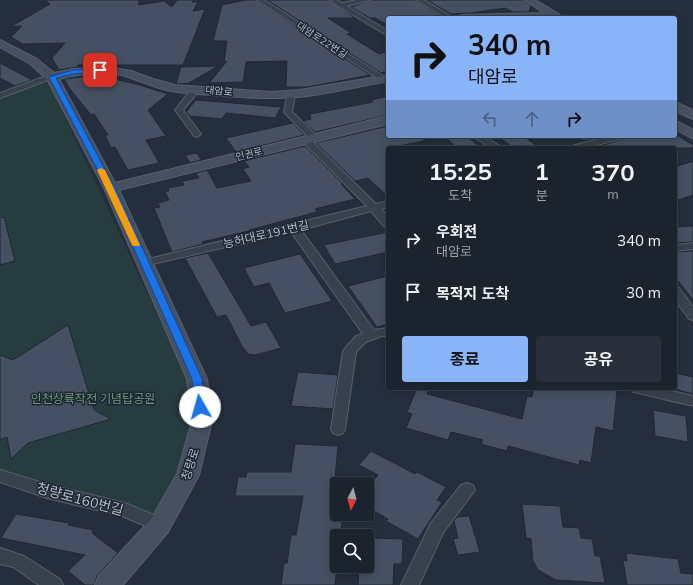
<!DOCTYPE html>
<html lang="ko">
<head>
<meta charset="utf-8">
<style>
	:root { --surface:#1b232e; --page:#282f3a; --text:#f1f3f6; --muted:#a0a4aa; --line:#39404a; --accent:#8ab4f8 }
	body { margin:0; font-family:Mulish,"Noto Sans KR",sans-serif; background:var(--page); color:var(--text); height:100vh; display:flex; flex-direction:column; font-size:15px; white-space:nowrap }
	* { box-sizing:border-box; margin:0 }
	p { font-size:13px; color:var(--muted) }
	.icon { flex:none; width:22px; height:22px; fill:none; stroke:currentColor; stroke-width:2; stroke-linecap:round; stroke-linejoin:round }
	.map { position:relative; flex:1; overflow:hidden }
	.side { position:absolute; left:386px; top:146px; width:291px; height:244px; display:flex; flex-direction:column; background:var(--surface); border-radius:4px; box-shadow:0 2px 10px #0003,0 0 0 1px var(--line) }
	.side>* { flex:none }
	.top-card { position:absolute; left:386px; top:16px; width:291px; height:122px; border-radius:4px; box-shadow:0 2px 10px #0003,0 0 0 1px var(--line); background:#8ab4f8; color:#111; overflow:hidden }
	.needle { width:26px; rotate:186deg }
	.fabs { position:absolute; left:330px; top:477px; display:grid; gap:8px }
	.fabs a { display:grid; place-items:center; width:44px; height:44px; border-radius:4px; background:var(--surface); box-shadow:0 2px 10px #0003,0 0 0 1px var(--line); font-size:20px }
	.pin { position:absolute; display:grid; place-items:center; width:34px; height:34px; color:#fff; margin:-17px; border-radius:8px; box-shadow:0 2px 6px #0006 }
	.me { position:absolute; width:44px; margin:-22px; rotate:353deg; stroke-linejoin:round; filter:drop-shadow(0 0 3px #0008) }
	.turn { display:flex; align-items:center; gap:14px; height:84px; padding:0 16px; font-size:18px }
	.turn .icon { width:52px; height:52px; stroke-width:2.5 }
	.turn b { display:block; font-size:28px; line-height:34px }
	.lanes { display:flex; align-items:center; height:38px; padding:0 16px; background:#0003; justify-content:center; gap:20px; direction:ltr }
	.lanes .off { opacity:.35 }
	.eta { display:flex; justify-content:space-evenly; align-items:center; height:68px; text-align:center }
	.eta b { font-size:24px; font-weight:700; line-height:28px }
	.action { display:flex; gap:8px; margin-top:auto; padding:8px 16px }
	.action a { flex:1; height:46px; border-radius:4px; background:var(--accent); color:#111; font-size:16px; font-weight:700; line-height:46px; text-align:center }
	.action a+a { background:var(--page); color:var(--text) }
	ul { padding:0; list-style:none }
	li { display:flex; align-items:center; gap:12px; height:52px; padding:0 16px }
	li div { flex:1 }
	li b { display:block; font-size:15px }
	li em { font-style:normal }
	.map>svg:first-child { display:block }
	.green { fill:#263c3f }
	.building { fill:#455162; stroke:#1f2835 }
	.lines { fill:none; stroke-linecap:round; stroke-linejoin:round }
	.street-casing { stroke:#565f6c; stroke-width:2 }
	.secondary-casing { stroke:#565f6c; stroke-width:2 }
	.street { fill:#38414e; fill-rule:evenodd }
	.secondary { fill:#465061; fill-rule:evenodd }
	.route { fill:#1a73e8; stroke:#114b97 }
	.slow { fill:#f59e0b }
	.labels { text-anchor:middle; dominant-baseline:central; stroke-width:3; stroke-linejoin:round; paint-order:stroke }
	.far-street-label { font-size:10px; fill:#b4bcc9; stroke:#1d2633 }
	.street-label { font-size:12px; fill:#b4bcc9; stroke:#1d2633 }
	.park-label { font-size:12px; fill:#6b9a76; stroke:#1d2633 }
	.near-street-label { font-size:14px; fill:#b4bcc9; stroke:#1d2633 }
</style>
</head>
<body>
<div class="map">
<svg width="693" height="585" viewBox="0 0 693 585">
	<rect width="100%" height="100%" fill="#242f3e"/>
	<polygon class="green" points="40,83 49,83 189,382 193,422 181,470 155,517 127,503 0,470 0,98"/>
	<g class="building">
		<polygon points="45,0 139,0 139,5 164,1 172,7 177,0 194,0 192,2 198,2 193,11 205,9 183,65 78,65 77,67 59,70 52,58 65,43 23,44 11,37 22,26 10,27 50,4"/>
		<polygon points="246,0 256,0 370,75 308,87 286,87 287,61 246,62 243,82 209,83 227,61 224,63 227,41 213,41 222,5"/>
		<polygon points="267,0 329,0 355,18 328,18 351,33 347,34 379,54 388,51 388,71 381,73"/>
		<polygon points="371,0 415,0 441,16 433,18 388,18 388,25 375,18 370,18 351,7"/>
		<polygon points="427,0 523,0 531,6 529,12 513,12 505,8 471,13 451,14"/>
		<polygon points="0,63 32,80 15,86 0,78"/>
		<polygon points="218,66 189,83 176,84 181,67"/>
		<polygon points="97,75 136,84 168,94 148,110 166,136 146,140 159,163 128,170 115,147 111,148 105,135 108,135 94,114 91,115 87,110 70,89 64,79"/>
		<polygon points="388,96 388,115 315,132 303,121 311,119 310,114 373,102 371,100"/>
		<polygon points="196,100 221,102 281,107 275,118 226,113 222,119 190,116 186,112"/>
		<polygon points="293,123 304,135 236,152 226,138"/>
		<polygon points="388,126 388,136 424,136 424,141 388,148 388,197 368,178 355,181 316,143"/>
		<polygon points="444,136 467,136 481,148 457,148"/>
		<polygon points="497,136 523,136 540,148 514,148"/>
		<polygon points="577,136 604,136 584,141"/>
		<polygon points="626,136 678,136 693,145 693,148 594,148 623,139"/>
		<polygon points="305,146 343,184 341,184 355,199 315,209 317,212 249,230 249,231 202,242 203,244 172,252 154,208 160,207 158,203 169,200 165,192 169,191 168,188 184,185 182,181 199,178 196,173 207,170 217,188 251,181 243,169 249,167 244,161"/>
		<polygon points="197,153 201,160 190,163 185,155"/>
		<polygon points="693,161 693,195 675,201 675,167"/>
		<polygon points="4,217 15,261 0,265 0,218"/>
		<polygon points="693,226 693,242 675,243 675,227"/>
		<polygon points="388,232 388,252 335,264 324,245"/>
		<polygon points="693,251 693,300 675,277 675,252"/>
		<polygon points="208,253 251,326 266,322 281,348 255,355 248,354 242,346 226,315 217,317 185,258"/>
		<polygon points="300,254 332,301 285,313 269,283 254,287 244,268"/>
		<polygon points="388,276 388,324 377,327 348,286"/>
		<polygon points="68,325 94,410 111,419 28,443 11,459 7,437 0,440 0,355 13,360"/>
		<polygon points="298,372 338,375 333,409 291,406"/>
		<polygon points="675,373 693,377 693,394 675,389"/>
		<polygon points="417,388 429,388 427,394 522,419 527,396 532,397 534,388 606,388 617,391 613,431 596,427 591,463 580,460 579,465 508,446 507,451 481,444 483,440 451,432 448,440 406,428 412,414 407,412"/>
		<polygon points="653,410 686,416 688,442 655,436"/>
		<polygon points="295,444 338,446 332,511 337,511 337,514 343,514 341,532 337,532 337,567 335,585 281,585 284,563 287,563 291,535 296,535 303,496 235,496 238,477 246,477 247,472 291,472"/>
		<polygon points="371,451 415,474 417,472 446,487 437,500 442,502 418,539 386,521 388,519 367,507 367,489 378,475 359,465"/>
		<polygon points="522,504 560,506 563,527 579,528 581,538 592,539 595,556 600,556 605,583 556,580 538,570 533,561 531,539 526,538"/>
		<polygon points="16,514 69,523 68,525 93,530 92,533 118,553 97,576 94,585 85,585 68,571 85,555 1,538"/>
		<polygon points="469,516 480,552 458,555 453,539 458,538 454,521 457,517"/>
		<polygon points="371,538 403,539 402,564 394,564 393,585 358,585 359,568 367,569 367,542 371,542"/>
		<polygon points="626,553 678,559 681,573 693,574 693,585 627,585 623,560 627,561"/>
	</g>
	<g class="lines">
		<g class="street-casing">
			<g id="street">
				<polygon points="257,0 264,0 388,79 388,85"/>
				<polygon points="330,0 337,0 342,3 357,0 370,0 347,6 388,31 388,36 338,6"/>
				<polygon points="416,0 424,0 454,18 446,18"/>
				<polygon points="49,75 55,75 56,77 0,98 0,93"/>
				<polygon points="193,87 199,87 200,89 183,110 201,134 197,137 194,136 175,110"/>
				<polygon points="288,92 294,92 295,94 292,112 320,139 318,141 312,141 376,204 388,201 388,207 381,209 388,217 388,227 384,226 371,211 301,230 374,330 388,328 388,336 382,336 366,342 356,352 345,429 343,433 338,435 333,433 331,429 343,351 356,336 363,334 291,232 144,266 140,265 138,263 140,261 144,260 367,206 302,141 304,139 310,139 284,112"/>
				<polygon points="472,136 484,136 503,148 491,148"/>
				<polygon points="610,136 625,136 623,138 586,148 570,148 572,146"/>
				<polygon points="693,243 693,249 675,251 675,245"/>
				<polygon points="675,287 679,288 693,307 693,320 689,319 675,300"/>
				<polygon points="631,388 659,388 693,396 693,406 638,393 633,392"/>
				<polygon points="0,470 47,484 125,503 166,520 168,525 166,530 160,532 122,516 47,498 0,482"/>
				<polygon points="467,483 473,485 475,490 443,533 419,585 401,585 431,523 461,485"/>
				<polygon points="0,548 24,556 60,579 63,585 39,585 13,567 0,564"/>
			</g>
		</g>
		<g class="secondary-casing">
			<g id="secondary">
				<polygon points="524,0 535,0 559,14 561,17 456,18 461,15 544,13"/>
				<path d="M 0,40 L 37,59 L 54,73 L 73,69 L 108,67 L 131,71 L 153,79 L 175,85 L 271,92 L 300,90 L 388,75 L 388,81 C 350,88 310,99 271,98 C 240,98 208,95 177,92 C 158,90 142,81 125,76 C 104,70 79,74 59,79 L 115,183 L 388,116 L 388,124 L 119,190 L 207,379 L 212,421 L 199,475 L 168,532 L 123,585 L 95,585 L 98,577 L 152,518 L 177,474 L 192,421 L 187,379 L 104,188 L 47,79 L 29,63 L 0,47 Z"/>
				<polygon points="675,102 693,110 693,119 675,111"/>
				<polygon points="675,120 693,130 693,139 675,129"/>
			</g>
		</g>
		<use href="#street" class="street"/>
		<use href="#secondary" class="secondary"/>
	</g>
	<polygon class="route" points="100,68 102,69 102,71 73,74 56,78 115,188 202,379 206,407 204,410 197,410 195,407 192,379 107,188 49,77 73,70"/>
	<polygon class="slow" points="101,168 105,170 140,245 139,246 133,246 132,245 97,170"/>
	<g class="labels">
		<g class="far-street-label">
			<text transform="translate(322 40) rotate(33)">대암로22번길</text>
			<text transform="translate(219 91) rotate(5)">대암로</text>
			<text transform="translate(249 154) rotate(-14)">인권로</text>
		</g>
		<g class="street-label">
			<text transform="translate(266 234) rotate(-13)">능허대로191번길</text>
			<text transform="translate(190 464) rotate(-72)">청량로</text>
		</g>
		<g class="park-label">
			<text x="93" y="398">인천상륙작전 기념탑공원</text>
		</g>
		<g class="near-street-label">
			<text transform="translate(80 499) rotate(15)">청량로160번길</text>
		</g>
	</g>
</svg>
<div class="fabs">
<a><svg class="needle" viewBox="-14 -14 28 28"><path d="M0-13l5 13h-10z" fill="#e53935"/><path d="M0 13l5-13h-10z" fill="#a0a4aa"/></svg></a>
<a><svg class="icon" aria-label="search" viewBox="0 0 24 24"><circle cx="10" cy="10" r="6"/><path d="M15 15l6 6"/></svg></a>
</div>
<div class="pin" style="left:100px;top:70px;background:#d93025"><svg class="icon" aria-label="arrive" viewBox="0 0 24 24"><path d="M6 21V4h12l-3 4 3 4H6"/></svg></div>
<svg class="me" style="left:200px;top:407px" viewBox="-20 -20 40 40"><circle r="19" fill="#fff"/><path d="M0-13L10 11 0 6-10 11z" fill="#1a73e8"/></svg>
<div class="top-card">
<div class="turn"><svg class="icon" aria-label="right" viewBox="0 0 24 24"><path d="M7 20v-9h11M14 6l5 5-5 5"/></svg><div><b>340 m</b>대암로</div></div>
<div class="lanes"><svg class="icon off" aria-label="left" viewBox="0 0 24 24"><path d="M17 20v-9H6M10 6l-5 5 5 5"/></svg><svg class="icon off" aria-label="ahead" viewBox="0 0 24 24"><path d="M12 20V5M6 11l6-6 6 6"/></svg><svg class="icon" aria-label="right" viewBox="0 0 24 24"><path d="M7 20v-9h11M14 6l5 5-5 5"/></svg></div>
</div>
<section class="side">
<div class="eta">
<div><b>15:25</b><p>도착</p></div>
<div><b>1</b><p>분</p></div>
<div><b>370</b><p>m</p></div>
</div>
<ul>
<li><svg class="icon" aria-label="right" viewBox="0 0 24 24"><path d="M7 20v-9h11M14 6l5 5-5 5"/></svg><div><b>우회전</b><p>대암로</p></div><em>340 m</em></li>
<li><svg class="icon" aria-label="arrive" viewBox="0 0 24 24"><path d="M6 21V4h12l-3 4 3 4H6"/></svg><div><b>목적지 도착</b></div><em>30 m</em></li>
</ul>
<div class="action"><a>종료</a><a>공유</a></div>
</section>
</div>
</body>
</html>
